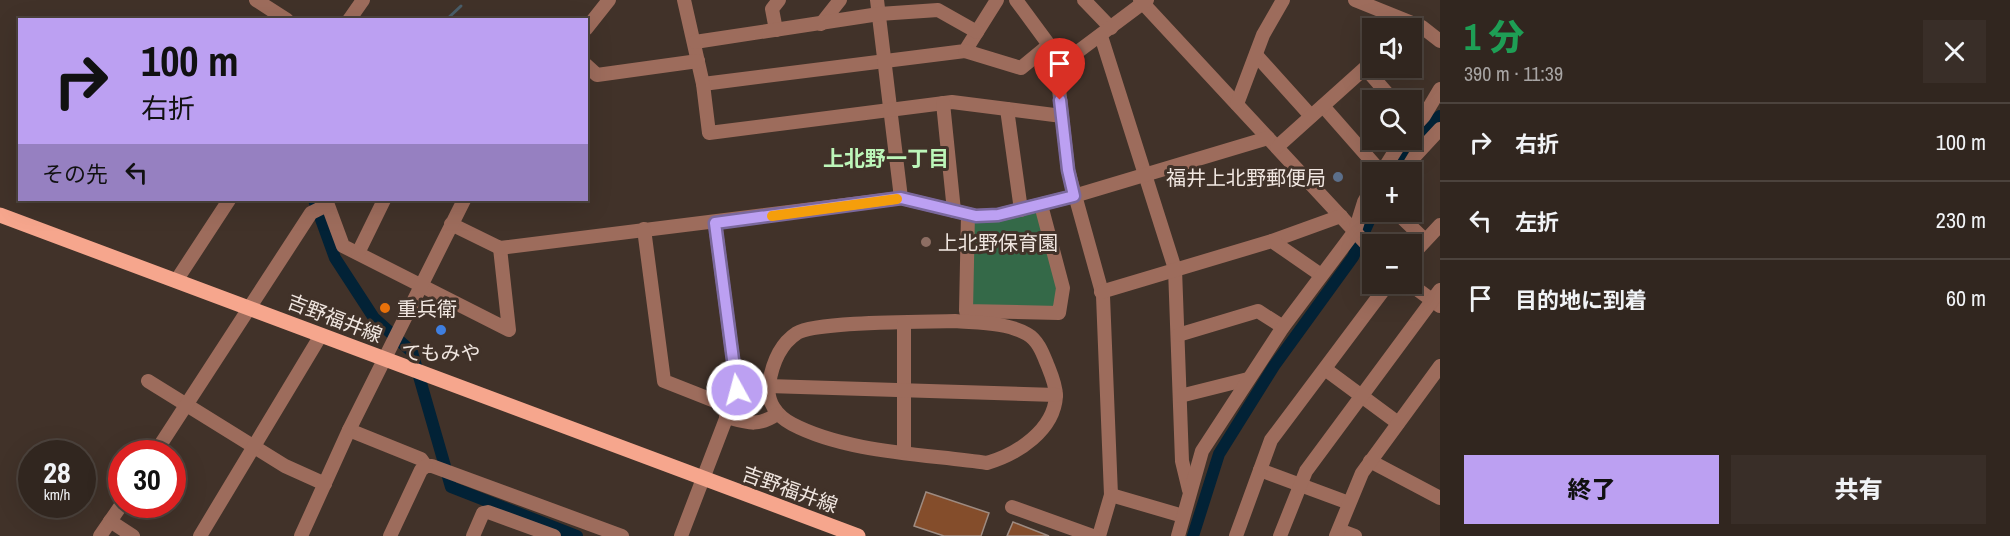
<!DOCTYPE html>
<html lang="ja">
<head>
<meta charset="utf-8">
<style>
	:root { --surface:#31261f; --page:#392e28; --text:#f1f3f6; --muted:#a8a5a4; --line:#4c433d; --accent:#bca0f2 }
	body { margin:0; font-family:"Archivo Narrow","Noto Sans JP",sans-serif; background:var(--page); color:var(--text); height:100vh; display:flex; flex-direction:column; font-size:22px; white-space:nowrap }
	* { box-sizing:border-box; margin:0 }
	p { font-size:20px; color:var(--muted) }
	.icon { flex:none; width:33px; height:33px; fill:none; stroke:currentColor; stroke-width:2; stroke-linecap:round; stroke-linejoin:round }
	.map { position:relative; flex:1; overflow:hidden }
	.drawer { display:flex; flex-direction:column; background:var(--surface); width:570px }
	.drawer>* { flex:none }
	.hud { position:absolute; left:18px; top:18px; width:570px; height:183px; border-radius:0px; box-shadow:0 6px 24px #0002,0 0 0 2px var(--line); background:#bca0f2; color:#111; overflow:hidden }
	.fabs { position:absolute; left:1362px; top:18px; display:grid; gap:12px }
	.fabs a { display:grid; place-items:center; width:60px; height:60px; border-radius:0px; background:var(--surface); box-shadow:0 6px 24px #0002,0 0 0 2px var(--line); font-size:30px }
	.speed { position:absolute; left:18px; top:440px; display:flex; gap:12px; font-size:30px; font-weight:700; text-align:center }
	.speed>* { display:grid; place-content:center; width:78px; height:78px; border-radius:50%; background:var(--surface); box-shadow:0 6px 24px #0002,0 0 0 2px var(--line); line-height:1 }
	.speed small { font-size:15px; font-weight:400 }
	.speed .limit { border:9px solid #d22; background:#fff; color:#111 }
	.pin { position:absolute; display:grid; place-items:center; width:51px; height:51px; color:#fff; margin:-62px -26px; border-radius:50% 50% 50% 0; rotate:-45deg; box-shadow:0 0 6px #0007 }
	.pin .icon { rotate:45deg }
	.me { position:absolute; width:66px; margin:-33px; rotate:353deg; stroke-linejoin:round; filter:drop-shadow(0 0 4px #0008) }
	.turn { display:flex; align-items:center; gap:21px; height:126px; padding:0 24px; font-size:27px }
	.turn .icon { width:78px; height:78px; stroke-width:2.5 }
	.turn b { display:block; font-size:42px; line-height:51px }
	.then { display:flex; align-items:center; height:57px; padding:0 24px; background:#0003; gap:12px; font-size:22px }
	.round { display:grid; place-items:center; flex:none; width:63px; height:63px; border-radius:0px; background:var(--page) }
	.head { display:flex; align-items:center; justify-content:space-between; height:102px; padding:0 24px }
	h1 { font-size:36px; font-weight:800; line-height:45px; color:#1e9e55 }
	.button { display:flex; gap:12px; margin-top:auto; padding:12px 24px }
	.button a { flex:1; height:69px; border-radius:0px; background:var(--accent); color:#111; font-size:24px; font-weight:800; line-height:69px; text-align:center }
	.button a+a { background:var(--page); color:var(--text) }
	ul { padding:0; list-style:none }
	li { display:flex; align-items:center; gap:18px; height:78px; padding:0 24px; border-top:2px solid var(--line) }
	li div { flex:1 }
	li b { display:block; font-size:22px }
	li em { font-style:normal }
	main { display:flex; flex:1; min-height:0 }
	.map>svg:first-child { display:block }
	.green { fill:#346948 }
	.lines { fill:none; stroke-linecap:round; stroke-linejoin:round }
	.stream { stroke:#495d69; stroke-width:3 }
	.canal { stroke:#022236; stroke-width:12 }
	.building { fill:#844d2b; stroke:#9e8b81; stroke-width:1.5 }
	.minor { stroke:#9d6c5c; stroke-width:14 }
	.major { stroke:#f6a68d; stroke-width:15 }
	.route-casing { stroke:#7a689d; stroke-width:15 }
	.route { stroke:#bca0f2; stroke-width:10 }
	.slow { stroke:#f59e0b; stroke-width:10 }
	.service-dot { fill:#5c6f8a; stroke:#413229; stroke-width:2 }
	.education-dot { fill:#8d6e63; stroke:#413229; stroke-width:2 }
	.food-dot { fill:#e8710a; stroke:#413229; stroke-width:2 }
	.shop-dot { fill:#3f7fe0; stroke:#413229; stroke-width:2 }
	.labels { text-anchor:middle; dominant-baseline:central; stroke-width:6; stroke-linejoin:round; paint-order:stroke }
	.poi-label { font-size:20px; fill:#f0e6e0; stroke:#413229; text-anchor:start }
	.street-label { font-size:20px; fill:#f0e6e0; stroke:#413229 }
	.neighbourhood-label { font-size:21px; font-weight:bold; fill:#bdf6b9; stroke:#413229 }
</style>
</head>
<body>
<main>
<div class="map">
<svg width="1440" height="536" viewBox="0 0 1440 536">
	<rect width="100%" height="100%" fill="#413229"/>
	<polygon class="green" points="1041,205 1061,283 1059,313 967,307 968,214"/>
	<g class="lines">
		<polyline class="stream" points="446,20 461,6"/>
		<g class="canal">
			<polyline points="1392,172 1406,144 1440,116"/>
			<polyline points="314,200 335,258 374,318 412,352 451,487 577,536"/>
			<polyline points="1193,536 1219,454 1274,366 1353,257 1373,212"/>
		</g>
	</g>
	<g class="building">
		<polygon points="926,492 989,513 981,536 944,536 914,526"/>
		<polygon points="1013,522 1049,536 1007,536"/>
	</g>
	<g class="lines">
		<g class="minor">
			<polyline points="256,0 287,20"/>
			<polyline points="684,0 703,84 965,51 997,0"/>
			<polyline points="877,0 901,198"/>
			<polyline points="1016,0 1055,53 1068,170 1103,296 1111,495 1099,536"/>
			<polyline points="1084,0 1111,28"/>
			<polyline points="1140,0 1372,250"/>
			<polyline points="1355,0 1422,27 1440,41"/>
			<polyline points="349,20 363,0"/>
			<polyline points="821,24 840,0"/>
			<polyline points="586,29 609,0"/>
			<polyline points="776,30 772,9 779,0"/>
			<polyline points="1101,36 1175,269 1182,461 1189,490"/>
			<polyline points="695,42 879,14 938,10 977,32"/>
			<polyline points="965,51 1021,68 1049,45"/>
			<polyline points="1256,55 1311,116"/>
			<polyline points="586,65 597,75 698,61"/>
			<polyline points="1056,68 1147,0"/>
			<polyline points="703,84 709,133 952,102 1062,116"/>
			<polyline points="943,103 954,211"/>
			<polyline points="1237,104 1263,35 1283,0"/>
			<polyline points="1323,106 1381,172"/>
			<polyline points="1007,109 1021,210"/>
			<polyline points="1412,129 1424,116 1440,89"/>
			<polyline points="1277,147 1365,68 1393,100"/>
			<polyline points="1382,172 1402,140"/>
			<polyline points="1405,172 1415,156 1440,129"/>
			<polyline points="326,200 343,246 509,330 500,248"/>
			<polyline points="1396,212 1425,240"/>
			<polyline points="968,214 966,311 1059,313 1063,288 1041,205"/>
			<polyline points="451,224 500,248 901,198 976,216 998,215 1074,196 1268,138"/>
			<polyline points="644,229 664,381 730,407"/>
			<polyline points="1272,241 1341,216"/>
			<polyline points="358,253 384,200"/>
			<polyline points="1412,255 1440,225"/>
			<polyline points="176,281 229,200"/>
			<polyline points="1410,284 1440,306"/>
			<polyline points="1101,292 1272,241 1321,275"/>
			<path d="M 955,321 C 978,323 1006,322 1027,334 C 1038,340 1043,354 1047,364 C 1051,374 1056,385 1056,396 C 1054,430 1018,454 987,463 C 926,454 847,453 792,424 C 777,416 766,402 769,384 C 772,365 780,344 797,333 C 817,321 925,322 955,321 Z"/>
			<polyline points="904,323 904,451"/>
			<polyline points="1178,335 1258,311 1283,327"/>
			<polyline points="1325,369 1398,423"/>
			<polyline points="148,381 285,466 325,484"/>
			<polyline points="768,386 1056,395"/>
			<polyline points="1180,396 1248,379"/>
			<path d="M 726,417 C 748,423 758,427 777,414"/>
			<polyline points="349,430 421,459 426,466"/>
			<polyline points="155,453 311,213 327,205"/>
			<polyline points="1370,461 1440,498"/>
			<polyline points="426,466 432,466 622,536"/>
			<polyline points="1260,470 1349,503"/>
			<polyline points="1111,495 1183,516"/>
			<polyline points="1012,507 1093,536"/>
			<polyline points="110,521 133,536"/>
			<polyline points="1339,530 1355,536"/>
			<polyline points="100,536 122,504"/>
			<polyline points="200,536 321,335"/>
			<polyline points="301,536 349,430 464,200"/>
			<polyline points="390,536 421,470 426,466"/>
			<polyline points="473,536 483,513 488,512 554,536"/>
			<polyline points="681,536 737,390 715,223"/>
			<polyline points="1178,536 1202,451 1283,327 1355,231 1364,202 1372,188"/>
			<polyline points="1236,536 1271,440 1388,284"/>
			<polyline points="1280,536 1306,471 1440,290"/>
			<polyline points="1336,536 1362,473 1440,366"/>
		</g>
		<polyline class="major" points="0,215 858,536"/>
	</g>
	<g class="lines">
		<g class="route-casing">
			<polyline id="route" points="737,390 715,223 901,198 976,216 998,215 1074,196 1068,170 1060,100"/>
		</g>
		<use href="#route" class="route"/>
		<polyline class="slow" points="772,216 897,199"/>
	</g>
	<circle class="service-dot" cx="1338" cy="177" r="6"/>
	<circle class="education-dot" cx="926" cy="242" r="6"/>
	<circle class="food-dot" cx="385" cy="308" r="6"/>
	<circle class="shop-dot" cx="441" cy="330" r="6"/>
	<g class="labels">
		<g class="poi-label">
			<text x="1326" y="177" text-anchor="end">福井上北野郵便局</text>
			<text x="938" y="242">上北野保育園</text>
			<text x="397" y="308">重兵衛</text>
			<text x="441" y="352" text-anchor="middle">てもみや</text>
		</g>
		<g class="street-label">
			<text transform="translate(335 318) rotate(21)">吉野福井線</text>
			<text transform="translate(790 489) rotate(20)">吉野福井線</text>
		</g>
		<g class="neighbourhood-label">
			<text x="886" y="158">上北野一丁目</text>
		</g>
	</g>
</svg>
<div class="fabs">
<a><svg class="icon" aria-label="sound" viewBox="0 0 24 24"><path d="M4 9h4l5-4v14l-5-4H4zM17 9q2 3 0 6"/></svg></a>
<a><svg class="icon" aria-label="search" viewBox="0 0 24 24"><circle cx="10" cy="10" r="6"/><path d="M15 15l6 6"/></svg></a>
<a>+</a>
<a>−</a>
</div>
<div class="speed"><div>28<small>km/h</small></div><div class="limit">30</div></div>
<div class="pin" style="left:1060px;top:100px;background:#d93025"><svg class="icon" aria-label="arrive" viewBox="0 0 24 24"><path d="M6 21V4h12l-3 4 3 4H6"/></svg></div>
<svg class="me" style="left:737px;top:390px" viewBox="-20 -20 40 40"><circle r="17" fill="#bca0f2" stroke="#fff" stroke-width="3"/><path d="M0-11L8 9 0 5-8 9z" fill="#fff"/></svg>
<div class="hud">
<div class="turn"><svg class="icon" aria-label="right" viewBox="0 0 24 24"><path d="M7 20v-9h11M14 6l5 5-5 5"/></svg><div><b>100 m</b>右折</div></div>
<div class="then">その先<svg class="icon" aria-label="left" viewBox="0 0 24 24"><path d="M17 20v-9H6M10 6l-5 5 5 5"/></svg></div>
</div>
</div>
<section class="drawer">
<div class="head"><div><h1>1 分</h1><p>390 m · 11:39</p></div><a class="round"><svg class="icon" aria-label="close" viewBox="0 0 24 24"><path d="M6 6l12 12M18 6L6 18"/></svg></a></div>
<ul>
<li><svg class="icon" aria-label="right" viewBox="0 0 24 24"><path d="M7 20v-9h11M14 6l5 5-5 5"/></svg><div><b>右折</b></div><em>100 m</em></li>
<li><svg class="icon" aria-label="left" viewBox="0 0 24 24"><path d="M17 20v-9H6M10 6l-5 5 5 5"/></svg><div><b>左折</b></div><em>230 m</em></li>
<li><svg class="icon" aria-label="arrive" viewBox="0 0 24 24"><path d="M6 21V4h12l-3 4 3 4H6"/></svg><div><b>目的地に到着</b></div><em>60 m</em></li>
</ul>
<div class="button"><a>終了</a><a>共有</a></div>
</section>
</main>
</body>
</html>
